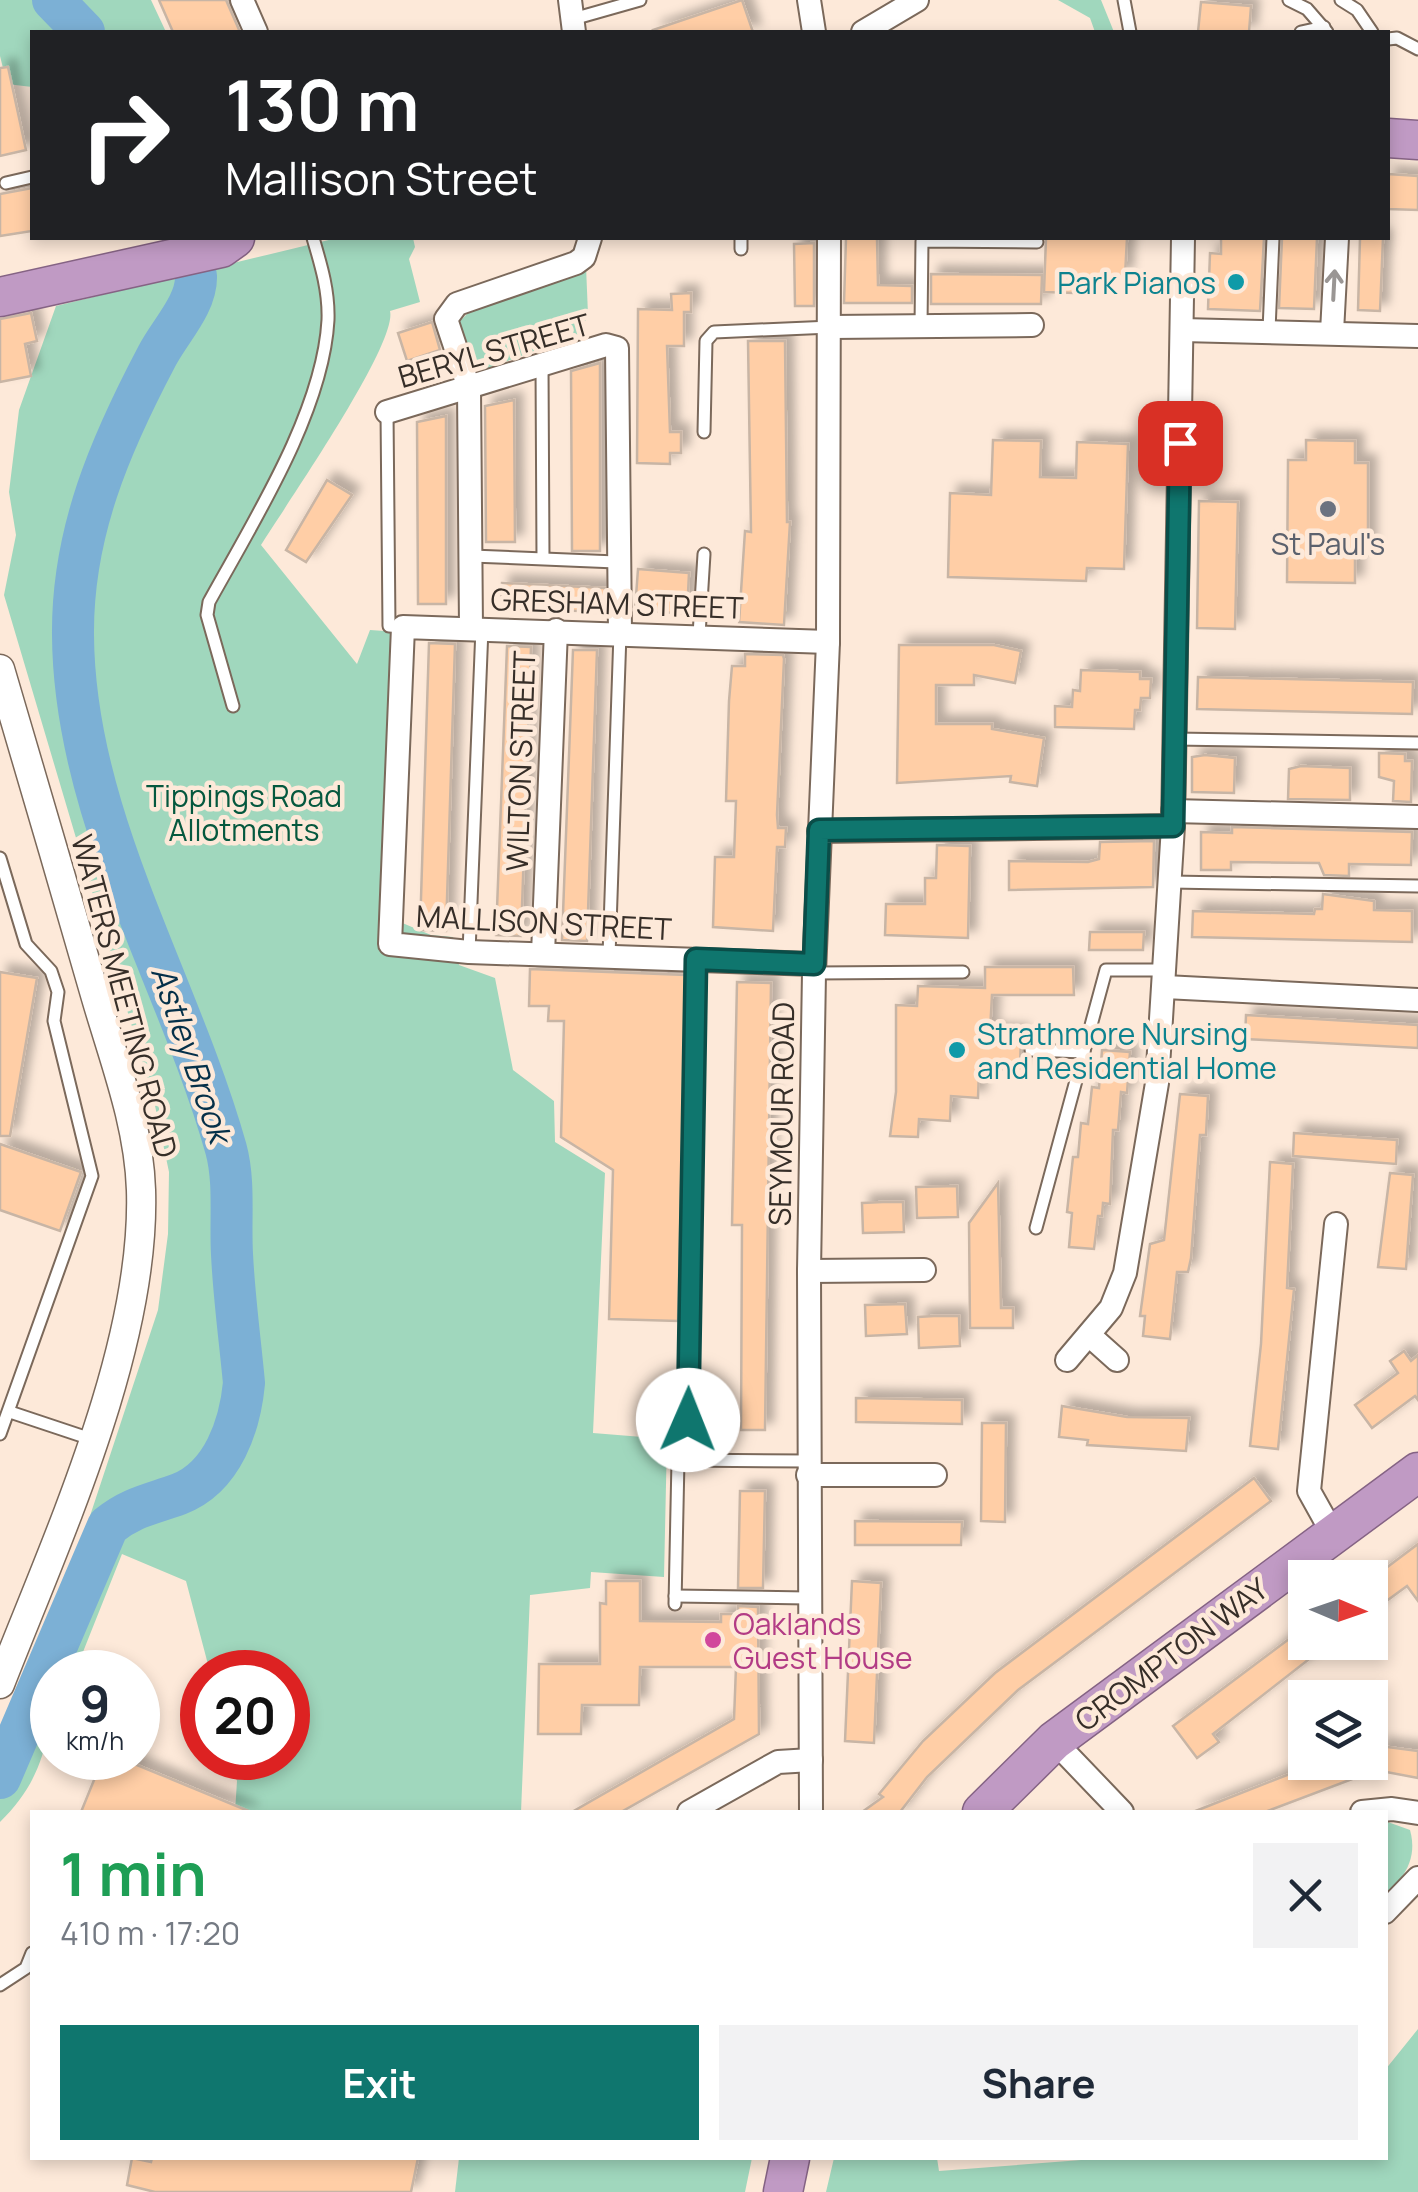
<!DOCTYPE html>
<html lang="en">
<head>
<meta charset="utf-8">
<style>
	:root { --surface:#fff; --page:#f2f2f3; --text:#1f2937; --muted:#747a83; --accent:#0f766e }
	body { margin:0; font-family:Manrope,sans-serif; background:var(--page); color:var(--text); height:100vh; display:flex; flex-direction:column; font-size:38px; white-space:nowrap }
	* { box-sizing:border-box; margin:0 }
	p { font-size:32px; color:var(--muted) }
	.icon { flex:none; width:55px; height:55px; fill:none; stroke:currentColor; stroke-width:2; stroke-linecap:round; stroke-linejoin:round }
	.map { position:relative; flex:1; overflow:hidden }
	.side { position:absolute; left:30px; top:1810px; width:1358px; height:350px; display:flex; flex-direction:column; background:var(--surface); border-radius:0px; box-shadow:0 5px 15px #0003 }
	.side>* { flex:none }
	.banner { position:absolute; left:30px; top:30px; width:1360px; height:210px; border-radius:0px; box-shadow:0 5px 15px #0003; background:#202124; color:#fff; overflow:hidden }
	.needle { width:65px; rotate:92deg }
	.buttons { position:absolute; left:1288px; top:1560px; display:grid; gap:20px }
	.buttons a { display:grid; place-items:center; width:100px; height:100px; border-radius:0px; background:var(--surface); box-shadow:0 5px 15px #0003; font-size:50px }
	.speed { position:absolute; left:30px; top:1650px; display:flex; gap:20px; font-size:50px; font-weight:700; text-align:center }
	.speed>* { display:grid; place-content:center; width:130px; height:130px; border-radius:50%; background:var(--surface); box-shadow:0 5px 15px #0003; line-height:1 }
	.speed small { font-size:25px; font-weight:400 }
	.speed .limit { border:15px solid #d22; background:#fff; color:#111 }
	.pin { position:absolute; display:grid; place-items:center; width:85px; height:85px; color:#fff; margin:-42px; border-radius:20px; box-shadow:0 5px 15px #0006 }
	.me { position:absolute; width:110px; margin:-55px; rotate:1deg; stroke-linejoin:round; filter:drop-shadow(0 0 8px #0008) }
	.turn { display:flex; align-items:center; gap:35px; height:210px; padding:0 30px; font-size:45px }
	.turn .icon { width:130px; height:130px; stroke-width:2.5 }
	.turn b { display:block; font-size:70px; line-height:85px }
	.round { display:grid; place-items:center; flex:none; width:105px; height:105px; border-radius:0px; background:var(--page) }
	.overview { display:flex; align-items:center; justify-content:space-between; height:170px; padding:0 30px }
	h1 { font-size:60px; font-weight:700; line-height:75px; color:#1e9e55 }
	.cta { display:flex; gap:20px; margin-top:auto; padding:20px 30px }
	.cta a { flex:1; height:115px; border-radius:0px; background:var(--accent); color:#fff; font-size:40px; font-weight:700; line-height:115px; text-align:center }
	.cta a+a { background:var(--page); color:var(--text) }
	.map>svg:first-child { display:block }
	.green { fill:#a0d7bd }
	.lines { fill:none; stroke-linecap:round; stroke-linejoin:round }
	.river { stroke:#7cb0d5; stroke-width:42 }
	.building { fill:#ffcea6; stroke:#c8b5a5; stroke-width:2.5; filter:url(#shadow) }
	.service-casing { stroke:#7b695b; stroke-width:15 }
	.minor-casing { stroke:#7b695b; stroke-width:26 }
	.tertiary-casing { stroke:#7b695b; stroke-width:31 }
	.trunk-casing { stroke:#856384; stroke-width:41 }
	.service { stroke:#fff; stroke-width:11 }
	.minor { stroke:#fff; stroke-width:22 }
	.tertiary { stroke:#fff; stroke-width:28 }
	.trunk { stroke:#c09ac4; stroke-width:38 }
	.oneway { stroke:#9a9694 }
	.route-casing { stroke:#0a4d48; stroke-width:25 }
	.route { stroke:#0f766e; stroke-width:18 }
	.culture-dot { fill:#0f9aa8; stroke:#fde9d9; stroke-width:4 }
	.worship-dot { fill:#6b7280; stroke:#fde9d9; stroke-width:4 }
	.hotel-dot { fill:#d1479c; stroke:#fde9d9; stroke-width:4 }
	.labels { text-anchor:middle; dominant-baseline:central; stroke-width:9; stroke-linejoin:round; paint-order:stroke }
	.culture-label { font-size:30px; fill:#0d838f; stroke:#fde9d9; text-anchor:end }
	.street-label { font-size:30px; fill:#362e28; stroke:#fde9d9 }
	.worship-label { font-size:30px; fill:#5b616d; stroke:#fde9d9 }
	.park-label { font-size:30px; fill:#05583e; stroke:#fde9d9 }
	.hotel-label { font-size:30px; fill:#b23c85; stroke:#fde9d9; text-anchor:start }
	.water-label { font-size:32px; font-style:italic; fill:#053049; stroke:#fde9d9 }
</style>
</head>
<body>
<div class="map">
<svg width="1418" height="2192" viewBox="0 0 1418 2192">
	<defs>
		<filter id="shadow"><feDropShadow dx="8" dy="-8" stdDeviation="5" flood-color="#0004"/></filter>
	</defs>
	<rect width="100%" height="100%" fill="#fde9d9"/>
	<g class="green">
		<polygon points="0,0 151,0 166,32 32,32 32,87 7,84 0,56"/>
		<polygon points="1058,0 1101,0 1114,32 1095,32 1090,18"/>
		<path d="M 337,238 L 413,238 L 415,247 L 409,259 L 420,302 L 390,311 C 398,344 284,508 261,545 L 357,664 L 370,630 L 413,633 L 400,922 L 431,935 L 453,937 L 459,965 L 495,978 L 513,1070 L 554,1101 L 555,1142 L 605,1173 L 593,1433 L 667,1439 L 664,1577 L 591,1572 L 590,1588 L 530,1595 L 521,1812 L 235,1812 L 237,1781 L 231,1758 L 288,1758 L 288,1672 L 210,1672 L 186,1581 L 122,1554 L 75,1672 L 52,1672 C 52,1733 45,1778 0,1822 L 0,1735 L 53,1628 L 158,1310 L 168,1234 L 169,1172 L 154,1101 L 4,595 L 16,535 L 9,492 L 19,410 L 56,306 Z"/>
		<polygon points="586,266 588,315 579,334 475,373 459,322 474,307"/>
		<path d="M 1385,1821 L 1410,1830 C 1418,1859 1404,1877 1385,1897 Z"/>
		<polygon points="1418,2029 1418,2192 826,2192 834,2158 937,2158 939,2171 1107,2158 1385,2158 1385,2070"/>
		<polygon points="459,2158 752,2158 745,2192 455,2192"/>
	</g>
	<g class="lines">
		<g class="river">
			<polyline points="53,0 84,32"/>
			<path d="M 0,1778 L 108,1526 C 131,1507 152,1504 179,1494 C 223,1477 240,1425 244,1383 C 240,1340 234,1297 232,1254 C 230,1220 235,1182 226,1149 C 178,979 74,816 73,635 C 72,533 110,445 157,356 C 170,331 197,304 196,276"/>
		</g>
	</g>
	<g class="building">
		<polygon points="159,0 226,0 240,32 173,32"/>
		<polygon points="742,0 753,32 654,32 653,30"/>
		<polygon points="1201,2 1251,6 1249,32 1198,32"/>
		<polygon points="8,67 26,150 0,156 0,68"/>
		<polygon points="1388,174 1418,176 1418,210 1388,209"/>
		<polygon points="32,188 32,231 0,236 0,194"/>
		<polygon points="846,238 877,238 878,285 912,286 912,303 844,303"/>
		<polygon points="1046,238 1127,238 1125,276 1075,275 1074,293 1044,292"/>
		<polygon points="1221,238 1264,238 1260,311 1208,309 1210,253 1221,254"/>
		<polygon points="1282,238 1317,238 1314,309 1279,308"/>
		<polygon points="1360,238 1383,238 1380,311 1358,310"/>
		<polygon points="814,243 814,306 795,306 794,244"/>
		<polygon points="931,274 1042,275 1041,304 931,304"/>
		<polygon points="691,293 691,312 684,312 684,346 667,346 670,432 681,432 681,453 670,453 670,464 637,463 638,309 672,310 671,294"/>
		<polygon points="31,313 37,341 25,344 31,376 0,382 0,319"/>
		<polygon points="432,322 440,350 407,361 398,333"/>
		<polygon points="748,341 785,341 787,522 790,522 784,625 739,622 745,531 751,532"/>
		<polygon points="600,363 600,551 572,551 571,371"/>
		<polygon points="514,400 515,542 486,542 485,406"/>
		<polygon points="446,416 446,604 418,604 417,422"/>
		<polygon points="993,440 1041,441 1040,477 1076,478 1077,442 1128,444 1124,569 1087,568 1086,581 948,577 950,493 991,495"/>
		<polygon points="1306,440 1355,441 1355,463 1368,463 1368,555 1355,555 1355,583 1287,582 1288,460 1306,460"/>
		<polygon points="327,480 352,495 306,562 286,550"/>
		<polygon points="1199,501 1238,502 1235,629 1197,628"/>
		<polygon points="638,569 689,573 687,614 635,610"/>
		<polygon points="502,583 605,588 605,612 501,608"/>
		<polygon points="429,643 455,644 446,931 420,930"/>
		<polygon points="899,645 994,645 1021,651 1015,683 974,675 974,685 936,685 936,724 992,724 992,729 1044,738 1037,786 1010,782 1011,776 897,783"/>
		<polygon points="507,646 531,647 521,936 496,935"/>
		<polygon points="573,650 597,650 587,941 562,940"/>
		<polygon points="745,654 783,655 784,659 777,815 778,828 786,828 785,847 777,847 773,931 713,927 715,857 734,857 736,801 726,801 729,701 732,666 745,666"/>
		<polygon points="1081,670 1140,672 1140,679 1151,679 1150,698 1141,698 1140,710 1135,710 1134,729 1055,727 1055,706 1072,707 1073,690 1080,691"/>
		<polygon points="1198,677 1413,682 1412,714 1197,709"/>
		<polygon points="1379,753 1405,754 1405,761 1412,761 1411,802 1393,801 1394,781 1379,777"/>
		<polygon points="1205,755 1235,758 1234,793 1192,792 1192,757"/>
		<polygon points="1301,766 1350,768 1350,800 1288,799 1289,769"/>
		<polygon points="1232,827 1412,832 1411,865 1349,864 1349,876 1324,875 1319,863 1231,862 1231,870 1201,870 1201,832 1232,833"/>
		<polygon points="1154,841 1153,887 1009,890 1009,861 1088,862 1099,859 1100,842"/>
		<polygon points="937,845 970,846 968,938 885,935 886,904 925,904 925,878 936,878"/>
		<polygon points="1323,894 1374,901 1374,910 1412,911 1412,942 1192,937 1193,911 1314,914 1315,909 1322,909"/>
		<polygon points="1090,932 1144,932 1143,950 1089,950"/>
		<polygon points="985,967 1073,967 1074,995 992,995 990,1031 1021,1033 1020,1068 979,1071 978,1098 951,1096 950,1121 919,1119 918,1137 890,1136 896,1092 896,1005 917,1006 918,986 985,988"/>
		<polygon points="530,969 686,975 678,1321 609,1319 613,1170 561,1137 564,1021 548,1021 549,1006 529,1006"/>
		<polygon points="0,972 37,978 10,1136 0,1136"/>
		<polygon points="737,982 771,983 765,1430 741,1430 742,1225 732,1225"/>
		<polygon points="1246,1015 1418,1025 1418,1048 1245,1039"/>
		<polygon points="1102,1050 1130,1052 1127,1093 1121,1092 1118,1130 1113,1130 1110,1204 1103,1203 1102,1216 1098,1216 1094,1249 1069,1247 1072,1213 1067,1212 1073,1157 1078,1157 1081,1123 1088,1124 1092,1087 1099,1088"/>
		<polygon points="1180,1094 1208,1096 1206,1135 1200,1135 1191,1258 1188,1272 1177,1272 1170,1339 1143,1336 1145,1316 1140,1316 1150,1244 1164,1240"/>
		<polygon points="1294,1133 1397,1140 1396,1164 1293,1156"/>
		<polygon points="0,1144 81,1172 60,1231 0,1210"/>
		<polygon points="1270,1162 1293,1164 1287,1288 1294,1289 1278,1449 1250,1446 1261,1344"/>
		<polygon points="1390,1173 1413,1175 1406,1269 1378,1267"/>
		<polygon points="998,1183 1001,1308 1013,1308 1013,1328 970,1328 969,1223"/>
		<polygon points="957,1186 958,1217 917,1218 916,1187"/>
		<polygon points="883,1202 903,1202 904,1232 863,1233 862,1203"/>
		<polygon points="905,1304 907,1334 866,1336 865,1305"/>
		<polygon points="934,1316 959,1316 960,1346 919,1348 918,1317"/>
		<polygon points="1404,1351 1411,1361 1418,1355 1418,1400 1415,1396 1372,1428 1355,1405 1398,1373 1390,1361"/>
		<polygon points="856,1398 962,1400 962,1424 856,1422"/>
		<polygon points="1062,1406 1127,1417 1189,1418 1186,1451 1087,1445 1088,1440 1059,1437"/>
		<polygon points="982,1423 1006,1423 1005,1522 981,1521"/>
		<polygon points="1254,1478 1271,1501 1018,1690 927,1777 900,1812 862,1812 883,1797 879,1794 923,1741 995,1673"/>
		<polygon points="740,1491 765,1491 763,1588 738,1588"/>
		<polygon points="855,1521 962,1522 961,1545 855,1545"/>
		<polygon points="1418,1544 1418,1601 1407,1586 1370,1613 1370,1580"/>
		<polygon points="606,1581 640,1581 640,1621 721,1622 721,1614 738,1614 738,1606 758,1607 759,1734 621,1812 572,1812 734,1719 736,1667 640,1667 639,1705 582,1705 581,1734 538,1734 539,1664 600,1664 600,1603 606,1604"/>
		<polygon points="852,1581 881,1583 874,1743 845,1741"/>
		<polygon points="1305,1627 1305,1642 1331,1642 1213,1734 1219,1742 1197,1758 1173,1726"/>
		<polygon points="1380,1746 1418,1751 1418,1778 1376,1770 1265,1812 1193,1812 1320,1762 1377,1762"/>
		<polygon points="103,1758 120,1758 251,1812 81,1812"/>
		<polygon points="132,2158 151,2162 152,2158 418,2158 411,2192 155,2192 127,2185"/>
	</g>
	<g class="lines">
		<g class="service-casing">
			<g id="service">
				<polyline points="1124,0 1130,32"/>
				<polyline points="1289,0 1307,9 1327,32"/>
				<polyline points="1341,0 1357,10 1372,32"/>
				<polyline points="573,19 640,0"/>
				<polyline points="1301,32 1324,27"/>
				<polyline points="1388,39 1397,38 1418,49"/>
				<polyline points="6,183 32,177"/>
				<polyline points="741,238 741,249"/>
				<polyline points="921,326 922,241 1037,242"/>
				<polyline points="1269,330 1273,238"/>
				<polyline points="542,365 543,558"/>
				<polyline points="387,412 389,626 403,627"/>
				<polyline points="704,432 706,341 714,332 831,327"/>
				<polyline points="472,556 616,562"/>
				<polyline points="699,635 704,554"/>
				<path d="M 233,706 L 207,615 L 209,602 C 253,522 323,412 328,320 C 329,291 321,265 313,238"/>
				<polyline points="1175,739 1418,743"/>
				<polyline points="0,858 26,944 51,971 58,992 54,1021 92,1176 0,1434"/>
				<polyline points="1171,882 1418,886"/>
				<polyline points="469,952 482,628"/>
				<polyline points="609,956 620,633"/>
				<polyline points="814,973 963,972"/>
				<polyline points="1031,1050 1084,1052"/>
				<polyline points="1036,1228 1106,970 1165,970"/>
				<polyline points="10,1412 91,1439"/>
				<polyline points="678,1460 808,1461"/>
				<polyline points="675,1596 807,1598"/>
				<polyline points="675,1604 678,1460 687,1420 696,959"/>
				<polyline points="0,1985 26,1968 32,1953"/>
			</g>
		</g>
		<g class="minor-casing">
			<g id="minor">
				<polyline points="242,0 256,32"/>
				<polyline points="570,0 574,32"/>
				<polyline points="809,0 814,32"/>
				<polyline points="863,32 917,0"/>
				<polyline points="831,327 1032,325"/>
				<polyline points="1182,330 1418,336"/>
				<polyline points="1332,332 1337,238"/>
				<polyline points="387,412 606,345 617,348 620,633"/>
				<polyline points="471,628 469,388 446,319 457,304 576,263 584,257 590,238"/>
				<polyline points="1173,811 1418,817"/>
				<polyline points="819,831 1173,826"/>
				<polyline points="543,954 556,630"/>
				<polyline points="814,964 469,952 390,944 403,627 828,642"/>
				<polyline points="1165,987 1418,1000"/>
				<polyline points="809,1271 924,1270"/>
				<polyline points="1089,1335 1117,1360"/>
				<polyline points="1067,1360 1111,1308 1125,1273 1157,1083 1173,826 1183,238"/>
				<polyline points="808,1475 935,1475"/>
				<polyline points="1333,1534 1309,1491 1336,1224"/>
				<polyline points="1054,1741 1122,1812"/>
				<polyline points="689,1812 778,1762 811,1760"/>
				<polyline points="811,1812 809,1271 814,973 828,642 829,238"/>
				<polyline points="1362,1812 1392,1809 1418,1813"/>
				<polyline points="1385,1912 1418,1878"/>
			</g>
		</g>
		<g class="tertiary-casing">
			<path id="tertiary" d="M 0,669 C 33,779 64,888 96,998 C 114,1060 139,1124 141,1190 C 146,1347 57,1538 0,1684"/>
		</g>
		<g class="trunk-casing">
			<g id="trunk">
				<polyline points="1388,138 1418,140"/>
				<polyline points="0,297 221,248 235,238"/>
				<polyline points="982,1812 1054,1741 1418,1472"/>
				<polyline points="783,2192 790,2158"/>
			</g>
		</g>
		<use href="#service" class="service"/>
		<use href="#minor" class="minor"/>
		<use href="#tertiary" class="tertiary"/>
		<use href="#trunk" class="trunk"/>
	</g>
	<defs><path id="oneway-shaft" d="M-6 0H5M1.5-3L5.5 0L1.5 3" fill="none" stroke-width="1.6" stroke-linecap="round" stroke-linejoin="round" transform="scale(2.5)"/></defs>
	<use class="oneway" href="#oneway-shaft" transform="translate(1334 285) rotate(-87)"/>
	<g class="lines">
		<g class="route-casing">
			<polyline id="route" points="688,1420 696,959 814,964 819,830 1173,826 1180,443"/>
		</g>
		<use href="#route" class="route"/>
	</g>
	<g class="culture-dot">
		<circle cx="1236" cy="282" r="10"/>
		<circle cx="957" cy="1050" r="10"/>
	</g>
	<circle class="worship-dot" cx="1328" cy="509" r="10"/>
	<circle class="hotel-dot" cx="713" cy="1640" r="10"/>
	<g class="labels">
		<g class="culture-label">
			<text x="1216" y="282">Park Pianos</text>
			<text x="977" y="1033" text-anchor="start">Strathmore Nursing<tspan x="977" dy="34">and Residential Home</tspan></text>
		</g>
		<g class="street-label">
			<text transform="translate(494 350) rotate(-16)">BERYL STREET</text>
			<text transform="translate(617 603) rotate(2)">GRESHAM STREET</text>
			<text transform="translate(520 761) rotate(-88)">WILTON STREET</text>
			<text transform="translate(544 922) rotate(3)">MALLISON STREET</text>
			<text transform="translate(125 996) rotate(75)">WATERS MEETING ROAD</text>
			<text transform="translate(781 1114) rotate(-89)">SEYMOUR ROAD</text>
			<text transform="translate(1171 1654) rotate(-37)">CROMPTON WAY</text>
		</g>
		<g class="worship-label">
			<text x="1328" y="543">St Paul's</text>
		</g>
		<g class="park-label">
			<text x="244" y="795">Tippings Road<tspan x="244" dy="34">Allotments</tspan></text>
		</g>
		<g class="hotel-label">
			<text x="733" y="1623">Oaklands<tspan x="733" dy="34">Guest House</tspan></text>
		</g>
		<g class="water-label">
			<text transform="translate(192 1054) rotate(71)">Astley Brook</text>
		</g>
	</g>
</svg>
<div class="buttons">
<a><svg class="needle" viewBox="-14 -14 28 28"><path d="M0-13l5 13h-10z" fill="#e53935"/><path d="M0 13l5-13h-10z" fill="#747a83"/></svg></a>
<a><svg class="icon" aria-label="layers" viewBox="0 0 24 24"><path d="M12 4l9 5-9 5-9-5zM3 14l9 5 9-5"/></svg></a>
</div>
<div class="speed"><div>9<small>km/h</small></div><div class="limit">20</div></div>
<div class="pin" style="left:1180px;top:443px;background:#d93025"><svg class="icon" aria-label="arrive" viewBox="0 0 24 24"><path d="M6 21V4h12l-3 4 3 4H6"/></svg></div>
<svg class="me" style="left:688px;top:1420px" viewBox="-20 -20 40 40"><circle r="19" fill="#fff"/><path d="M0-13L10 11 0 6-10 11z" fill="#0f766e"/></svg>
<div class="banner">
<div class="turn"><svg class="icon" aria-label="right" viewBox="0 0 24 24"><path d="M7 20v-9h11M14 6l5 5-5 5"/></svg><div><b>130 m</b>Mallison Street</div></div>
</div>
<section class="side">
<div class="overview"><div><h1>1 min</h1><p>410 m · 17:20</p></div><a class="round"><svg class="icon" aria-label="close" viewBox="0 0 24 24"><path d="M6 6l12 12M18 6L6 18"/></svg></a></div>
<div class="cta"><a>Exit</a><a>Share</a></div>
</section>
</div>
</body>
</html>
